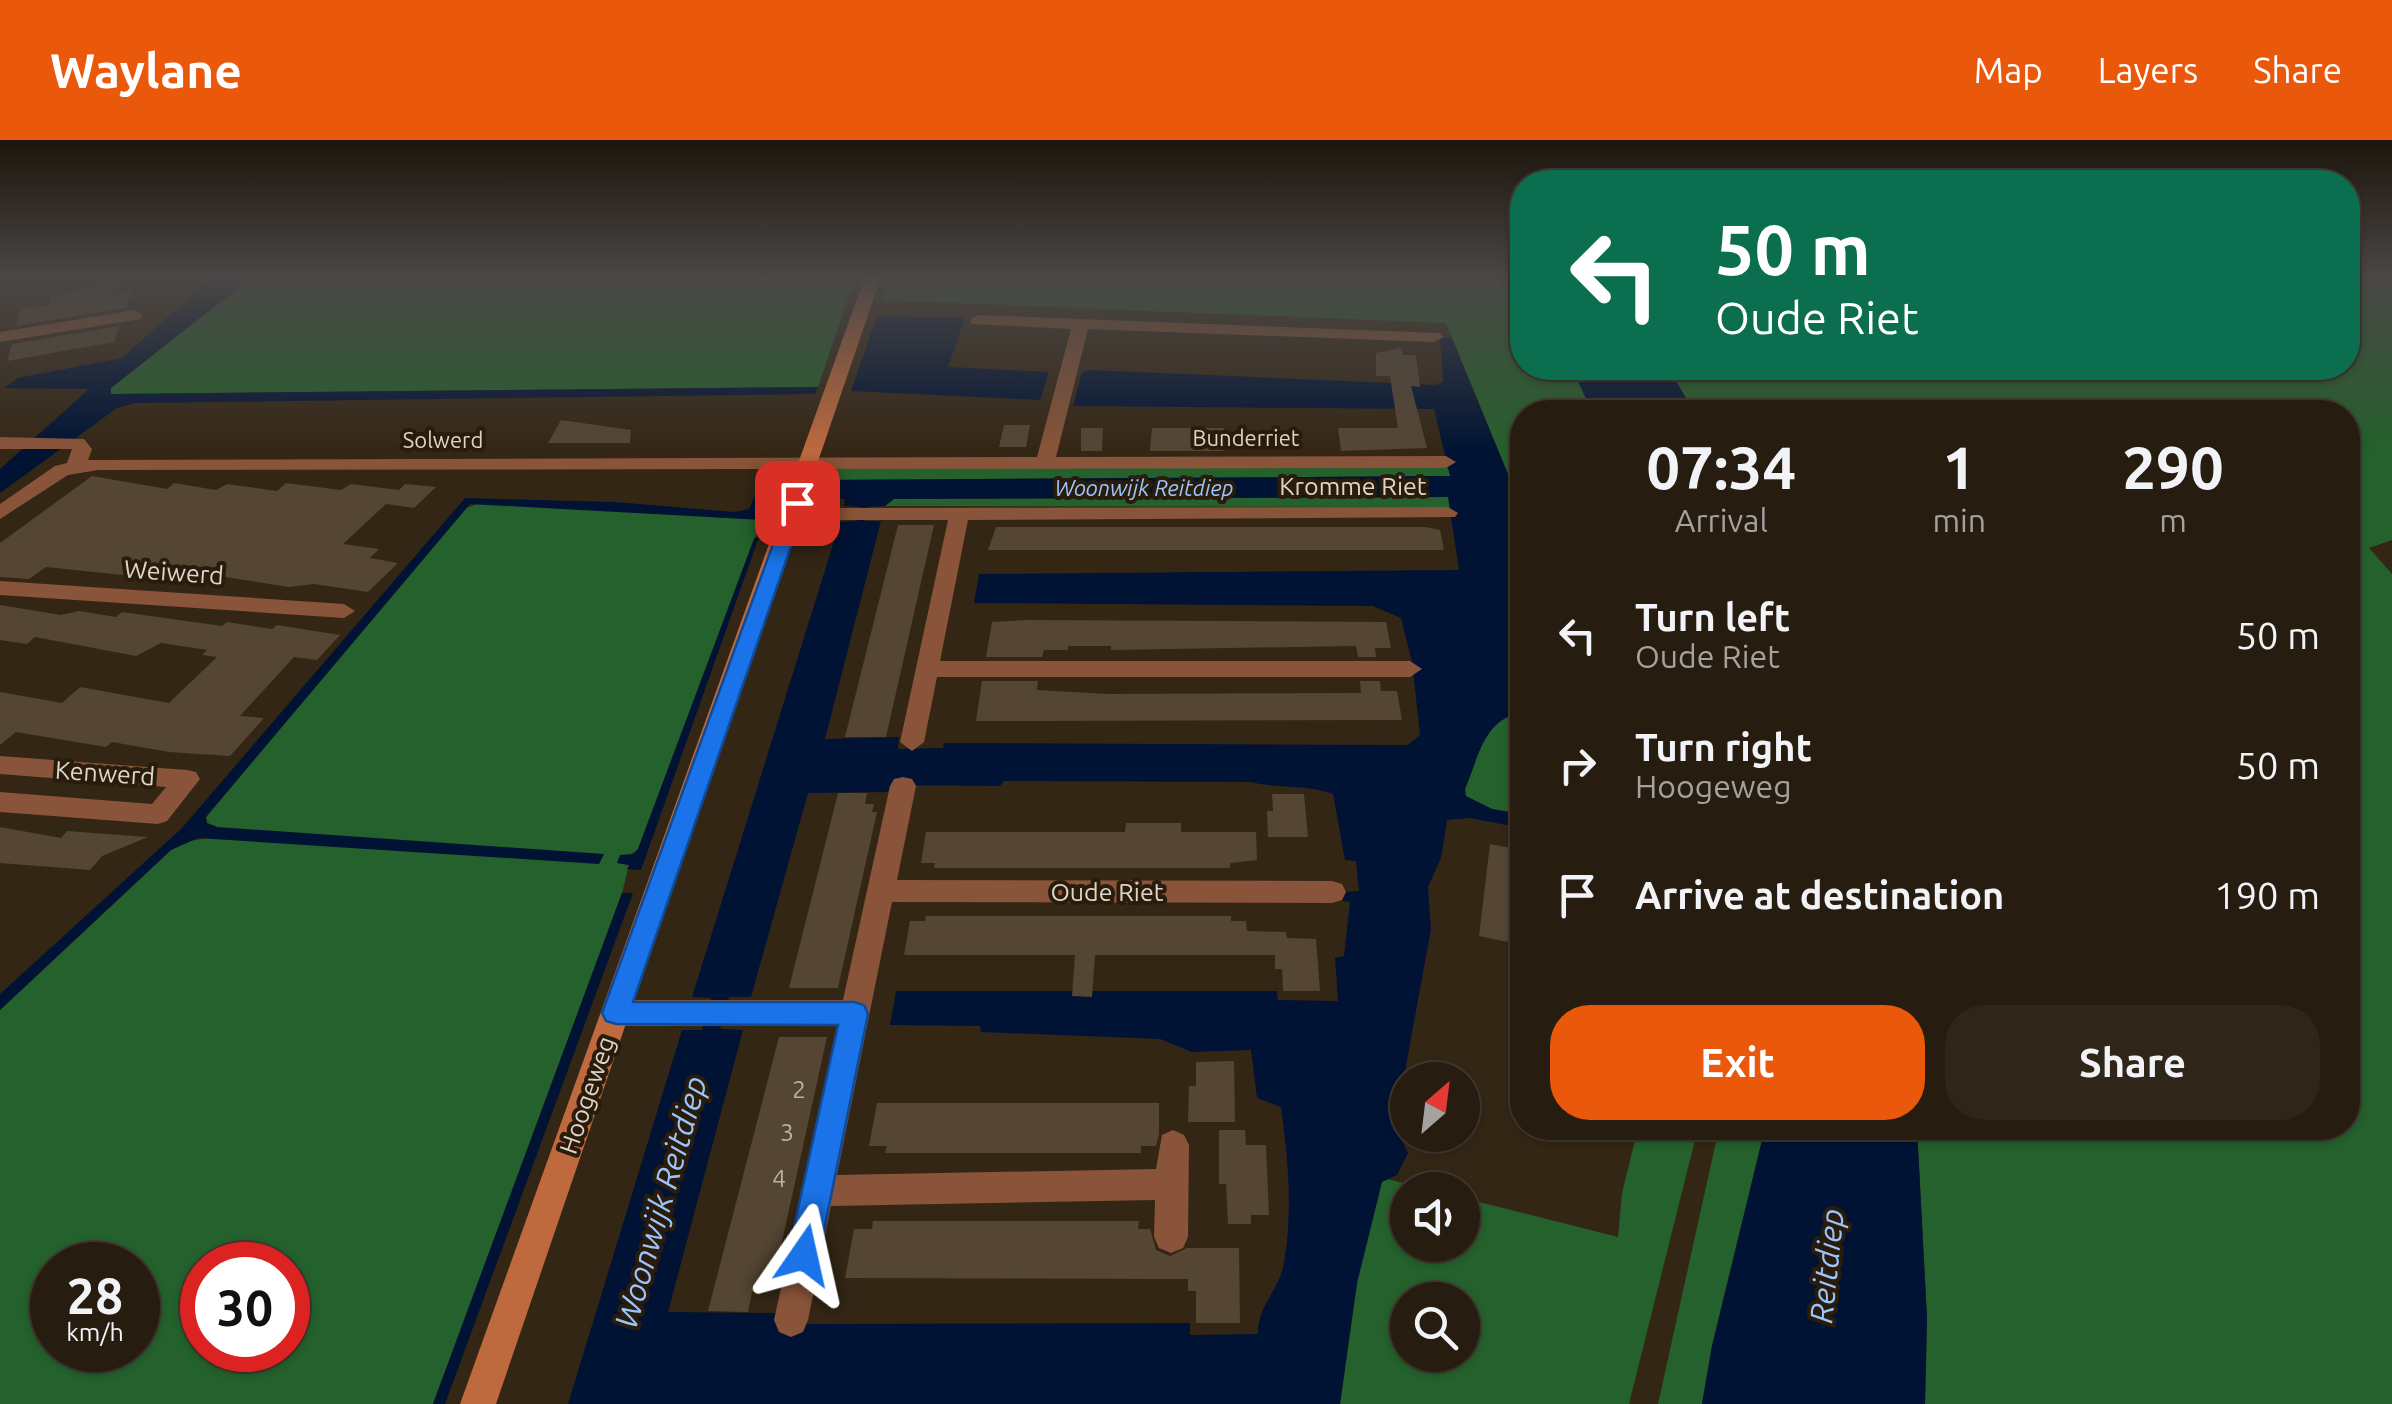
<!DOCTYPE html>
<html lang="en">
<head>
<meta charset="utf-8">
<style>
	:root { --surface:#271c10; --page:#2f2519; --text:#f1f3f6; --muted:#a4a19f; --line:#433a30; --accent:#ea580c }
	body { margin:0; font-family:Ubuntu,sans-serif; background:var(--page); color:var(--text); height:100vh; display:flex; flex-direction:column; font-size:38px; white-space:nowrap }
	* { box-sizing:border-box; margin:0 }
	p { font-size:32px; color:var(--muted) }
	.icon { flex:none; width:55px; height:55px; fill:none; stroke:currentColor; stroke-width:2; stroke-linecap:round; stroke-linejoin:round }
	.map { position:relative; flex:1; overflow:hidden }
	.side { position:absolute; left:1510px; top:260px; width:850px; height:740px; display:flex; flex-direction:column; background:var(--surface); border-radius:40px; box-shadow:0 2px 8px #0004,0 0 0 2px var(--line) }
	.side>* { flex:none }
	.banner { position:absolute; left:1510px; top:30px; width:850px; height:210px; border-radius:40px; box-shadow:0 2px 8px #0004,0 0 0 2px var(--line); background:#0b6e4f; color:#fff; overflow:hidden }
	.needle { width:65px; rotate:28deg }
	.controls { position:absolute; left:1390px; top:922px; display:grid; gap:20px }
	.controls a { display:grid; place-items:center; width:90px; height:90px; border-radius:50%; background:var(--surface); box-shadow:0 2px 8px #0004,0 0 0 2px var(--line); font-size:50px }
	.speed { position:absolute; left:30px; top:1102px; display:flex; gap:20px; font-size:50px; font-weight:700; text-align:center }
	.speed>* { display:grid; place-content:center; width:130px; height:130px; border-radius:50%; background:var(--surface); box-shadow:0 2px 8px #0004,0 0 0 2px var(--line); line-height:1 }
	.speed small { font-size:25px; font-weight:400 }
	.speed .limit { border:15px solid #d22; background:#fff; color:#111 }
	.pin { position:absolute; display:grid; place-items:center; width:85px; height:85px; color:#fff; margin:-42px; border-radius:20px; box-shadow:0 5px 15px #0006 }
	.me { position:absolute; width:110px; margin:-55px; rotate:11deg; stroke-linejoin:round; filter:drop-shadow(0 0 8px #0008) }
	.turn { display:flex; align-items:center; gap:35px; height:210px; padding:0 40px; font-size:45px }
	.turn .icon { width:130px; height:130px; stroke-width:2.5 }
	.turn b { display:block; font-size:70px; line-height:85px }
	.eta { display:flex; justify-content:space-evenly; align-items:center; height:170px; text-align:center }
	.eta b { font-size:60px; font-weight:700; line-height:70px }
	.button { display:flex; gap:20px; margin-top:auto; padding:20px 40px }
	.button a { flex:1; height:115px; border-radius:40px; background:var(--accent); color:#fff; font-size:40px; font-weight:700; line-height:115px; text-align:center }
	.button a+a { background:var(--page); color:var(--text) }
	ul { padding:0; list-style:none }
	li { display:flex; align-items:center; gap:30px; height:130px; padding:0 40px }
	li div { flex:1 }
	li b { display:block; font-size:38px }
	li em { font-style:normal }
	header { display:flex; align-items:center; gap:60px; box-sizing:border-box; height:140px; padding:0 50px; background:var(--accent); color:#fff }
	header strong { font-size:48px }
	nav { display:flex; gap:55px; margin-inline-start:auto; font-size:35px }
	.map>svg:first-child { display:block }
	.green { fill:#24612c; fill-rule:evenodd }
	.water { fill:#001334; fill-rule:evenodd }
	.building { fill:#554533 }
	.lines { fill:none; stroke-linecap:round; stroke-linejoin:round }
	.street { fill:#895439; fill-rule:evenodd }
	.secondary { fill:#be6a3e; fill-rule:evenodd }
	.route { fill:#1a73e8; stroke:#114b97; stroke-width:2.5 }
	.labels { text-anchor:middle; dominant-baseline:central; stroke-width:8; stroke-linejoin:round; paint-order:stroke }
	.far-street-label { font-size:22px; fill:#ded4ca; stroke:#2a1c0b }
	.far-water-label { font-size:22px; font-style:italic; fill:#9bc4fc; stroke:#2a1c0b }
	.street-label { font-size:25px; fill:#ded4ca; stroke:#2a1c0b }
	.near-number-label { font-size:25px; fill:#bcb0a4 }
	.near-water-label { font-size:32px; font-style:italic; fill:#9bc4fc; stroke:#2a1c0b }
</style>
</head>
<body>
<header>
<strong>Waylane</strong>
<nav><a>Map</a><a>Layers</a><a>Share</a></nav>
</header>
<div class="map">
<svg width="2392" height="1264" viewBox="0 0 2392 1264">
	<rect width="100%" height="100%" fill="#342615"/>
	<g class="green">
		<polygon points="252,137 855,137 818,247 111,254 111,248"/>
		<polygon points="890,137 1522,137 1522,228 1572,228 1592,272 1522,272 1522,522 1508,509 1517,473 1521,398 1512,344 1446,183 882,160"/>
		<polygon points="2348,137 2392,137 2392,400 2369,408 2392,434 2392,1264 1925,1264 1927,1178 1917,988 2348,988 2348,272 1694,272 1669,228 2348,228"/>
		<polygon points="824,328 1450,328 1451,336 820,340"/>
		<polygon points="1449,357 1450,367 885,366 894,359"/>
		<path d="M 480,363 L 765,380 L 754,399 L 638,709 L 618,723 L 629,725 L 622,753 L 433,1264 L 0,1264 L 0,870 L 171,710 L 183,702 L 209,698 L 217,687 L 207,683 L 206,677 L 464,369 ZM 52,1125 L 138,1125 L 138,1210 L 52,1210 ZM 202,1125 L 288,1125 L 288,1210 L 202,1210 Z"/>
		<path d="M 1522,572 L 1522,674 L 1492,669 L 1465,656 L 1465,649 C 1479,616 1483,580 1522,572 Z"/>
		<path d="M 1638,988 L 1698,988 L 1629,1264 L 1340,1264 L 1357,1143 L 1382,1041 L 1387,1039 L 1431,1050 L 1408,1050 L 1408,1105 L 1462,1105 L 1463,1058 L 1618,1097 L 1622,1053 ZM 1408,1160 L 1462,1160 L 1462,1215 L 1408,1215 Z"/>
		<polygon points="1719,988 1765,988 1712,1206 1702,1264 1658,1264"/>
	</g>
	<g class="water">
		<polygon points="213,137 252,137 111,248 111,254 818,247 815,254 135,263 117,268 0,353 0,329 89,249 4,248 18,238 122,218"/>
		<polygon points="877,176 965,178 948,227 1049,232 1040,260 851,251"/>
		<path d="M 1440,198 L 1451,198 L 1456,208 L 1512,344 L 1521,398 L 1517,473 L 1508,508 L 1522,522 L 1522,572 C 1483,580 1479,616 1465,649 L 1466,656 L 1492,669 L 1522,674 L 1522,688 L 1470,678 L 1447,680 L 1441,718 L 1428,747 L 1431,789 L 1395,986 L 1408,1013 L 1397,1035 L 1382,1042 L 1357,1143 L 1340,1264 L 568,1264 L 682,890 L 702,890 L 711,858 L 692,857 L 840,382 L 857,381 L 861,367 L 844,366 L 845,359 L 785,354 L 768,366 L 765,380 L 470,364 L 206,677 L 207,683 L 217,687 L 604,714 L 599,724 L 198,698 L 171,710 L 0,870 L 0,854 L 182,688 L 465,358 L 615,362 L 735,372 L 749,369 C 769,323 778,339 820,340 L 1450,336 L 1434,269 L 1073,266 L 1082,232 L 1091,230 L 1436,245 L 1443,242 ZM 1448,357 L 1459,430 L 979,434 L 974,463 L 1373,466 L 1401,478 L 1412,522 L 1420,595 L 1408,605 L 944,603 L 943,608 L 898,609 L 899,597 L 825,599 L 881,381 L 865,381 L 868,367 L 885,366 L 894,359 ZM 1004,641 L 1251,642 C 1279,649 1306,644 1333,654 L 1345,720 L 1356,721 L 1359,751 L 1341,752 L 1343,761 L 1350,762 L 1344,816 L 1335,818 L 1338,861 L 1278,860 L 1277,851 L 896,851 L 890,885 L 980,886 L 981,892 L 1160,899 L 1192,912 L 1251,910 L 1257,958 L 1281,967 C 1288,1020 1293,1070 1284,1123 C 1280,1149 1257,1166 1258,1194 L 1190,1195 L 1190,1183 L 775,1184 L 776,1173 L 668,1172 L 743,890 L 720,889 L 729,857 L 751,857 L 808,653 L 888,652 L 890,645 L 1000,646 Z"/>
		<polygon points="1572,228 1668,228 1694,272 1592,272"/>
		<polygon points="759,397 641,730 627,729 629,725 617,723 620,715 634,714 638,709 754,399"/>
		<polygon points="622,753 633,753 445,1264 433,1264"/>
		<polygon points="1765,988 1917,988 1927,1178 1925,1264 1702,1264 1712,1206"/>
	</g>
	<g class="building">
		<polygon points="114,144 113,154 132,151 126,168 16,186 21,169 47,166 52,156"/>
		<polygon points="119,186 114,202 7,221 12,204"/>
		<polygon points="1401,208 1403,215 1416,215 1420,247 1411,246 1427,308 1341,311 1338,288 1398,288 1390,236 1376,236 1376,213"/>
		<polygon points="561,280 631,290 630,303 548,303"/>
		<polygon points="1004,285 1030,285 1026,307 999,307"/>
		<polygon points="1081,288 1103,288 1102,311 1081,311"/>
		<polygon points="1152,288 1224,288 1224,311 1150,311"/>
		<polygon points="92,336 167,349 174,343 216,350 227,344 277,351 286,343 341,350 351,344 399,350 405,344 436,347 414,368 386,364 343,404 379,409 370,418 398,423 368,452 314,444 289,447 148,425 146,435 132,436 46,427 29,439 0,437 0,403"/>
		<polygon points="898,385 934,385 886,597 845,597"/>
		<polygon points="996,387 1425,387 1440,390 1444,410 988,410"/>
		<polygon points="0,465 61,475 79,471 116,477 122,472 222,486 227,482 272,489 277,485 340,495 317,520 294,517 240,576 264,578 230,616 169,612 112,602 106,607 16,592 0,605 0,552 62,563 80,547 169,563 217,517 202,515 207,510 161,503 136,516 35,497 27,504 0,500"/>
		<polygon points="1026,480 1386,482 1391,508 1375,508 1376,517 1358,517 1356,506 1111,510 1111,506 1068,506 1068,510 1044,510 1042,517 986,517 992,482"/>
		<polygon points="982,541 1038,541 1037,550 1108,554 1361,553 1360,541 1380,541 1381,551 1397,551 1402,580 976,581"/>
		<polygon points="838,653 867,653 865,664 874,664 872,672 877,672 838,848 789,848"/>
		<polygon points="1272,654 1304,654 1308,697 1268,697 1267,671 1273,671"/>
		<polygon points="1126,683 1181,683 1181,692 1256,692 1257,720 1230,723 1230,728 934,728 935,723 921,723 926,692 1125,692"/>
		<polygon points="0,687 61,698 67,691 148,697 102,716 90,730 0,723"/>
		<polygon points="1490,704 1522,710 1522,805 1479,796"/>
		<polygon points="926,776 1231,776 1231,781 1246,781 1247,791 1286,792 1287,798 1316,799 1320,851 1283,851 1282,829 1275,829 1275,815 1095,815 1092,857 1072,856 1075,815 904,815 910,781 925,781"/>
		<polygon points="779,897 827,897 774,1138 768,1137 765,1152 752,1152 748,1172 708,1171"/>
		<polygon points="1234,921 1235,982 1188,982 1189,946 1196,946 1196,922"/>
		<polygon points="877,963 1159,963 1159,994 1156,1006 1141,1006 1141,1013 885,1013 887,1006 869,1006"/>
		<polygon points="1219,990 1245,990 1246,1005 1266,1005 1269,1075 1251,1075 1251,1084 1228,1084 1226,1044 1219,1044"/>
		<polygon points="873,1081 1139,1081 1138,1089 1150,1089 1156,1110 1170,1116 1187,1108 1239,1108 1240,1183 1196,1183 1196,1151 1188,1151 1188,1139 845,1138 854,1089 872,1089"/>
	</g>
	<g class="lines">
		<g class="street">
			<polygon points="135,170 143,175 141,179 0,202 0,192"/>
			<polygon points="978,175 1440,193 1443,197 1434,202 1088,189 1056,317 1446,316 1456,322 1446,328 98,330 68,335 0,379 0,364 55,326 67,323 72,309 0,309 0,297 84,299 92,309 88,320 1037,317 1071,189 972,184 970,180"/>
			<polygon points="1448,367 1458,373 1455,377 968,380 940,521 1410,521 1422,529 1410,537 937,537 924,602 912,611 900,602 948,380 793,380 783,374 793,368"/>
			<polygon points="0,441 344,464 355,471 344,478 0,455"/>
			<polygon points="0,616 187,630 196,632 200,639 167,681 158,684 0,672 0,652 152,664 166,647 0,634"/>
			<polygon points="903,637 912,639 916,646 897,740 1332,741 1342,744 1346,752 1342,760 1332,763 892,762 837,1035 1156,1029 1162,995 1173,990 1184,995 1189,1005 1188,1097 1183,1108 1171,1113 1159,1108 1154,1097 1155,1060 831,1066 808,1180 803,1192 791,1197 779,1192 774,1180 838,886 616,886 606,882 601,873 606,864 616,860 843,860 890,646 894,639"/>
		</g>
		<polygon class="secondary" points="865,137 881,137 496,1264 460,1264"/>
	</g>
	<linearGradient id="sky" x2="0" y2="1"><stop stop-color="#1d150c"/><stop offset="0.44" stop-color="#4a4746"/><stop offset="1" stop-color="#4a4746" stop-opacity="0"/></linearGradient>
	<rect width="2392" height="313" fill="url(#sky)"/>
	<polygon class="route" points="797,357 806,363 633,862 854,862 864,865 868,874 819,1115 814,1126 804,1130 793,1126 788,1115 838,885 616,884 606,881 602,873 788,363"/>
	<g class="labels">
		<g class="far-street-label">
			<text x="1246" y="297">Bunderriet</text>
			<text x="443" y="299">Solwerd</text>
		</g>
		<g class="far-water-label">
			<text x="1144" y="347">Woonwijk Reitdiep</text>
		</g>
		<g class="street-label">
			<text x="1353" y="346">Kromme Riet</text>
			<text transform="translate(174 432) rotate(4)">Weiwerd</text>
			<text transform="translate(105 633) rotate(4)">Kenwerd</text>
			<text x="1107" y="752">Oude Riet</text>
			<text transform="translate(587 955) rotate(-71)">Hoogeweg</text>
		</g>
		<g class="near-number-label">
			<text x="799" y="949">2</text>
			<text x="787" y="992">3</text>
			<text x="779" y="1038">4</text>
		</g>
		<g class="near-water-label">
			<text transform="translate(660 1062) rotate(-74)">Woonwijk Reitdiep</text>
			<text transform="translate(1826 1126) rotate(-84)">Reitdiep</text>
		</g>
	</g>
</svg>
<div class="controls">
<a><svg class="needle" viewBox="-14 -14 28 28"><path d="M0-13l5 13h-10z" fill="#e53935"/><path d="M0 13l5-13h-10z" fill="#a4a19f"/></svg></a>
<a><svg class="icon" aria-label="sound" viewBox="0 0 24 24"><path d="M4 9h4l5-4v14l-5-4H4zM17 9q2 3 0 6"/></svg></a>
<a><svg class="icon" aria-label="search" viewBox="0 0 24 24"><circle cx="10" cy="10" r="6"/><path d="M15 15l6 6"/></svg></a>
</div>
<div class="speed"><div>28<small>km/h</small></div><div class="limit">30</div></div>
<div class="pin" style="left:797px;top:363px;background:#d93025"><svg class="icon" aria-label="arrive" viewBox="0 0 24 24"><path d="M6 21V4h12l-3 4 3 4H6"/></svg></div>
<svg class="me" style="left:804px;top:1115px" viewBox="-20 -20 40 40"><path d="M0-17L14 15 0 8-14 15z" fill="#1a73e8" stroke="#fff" stroke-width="4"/></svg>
<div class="banner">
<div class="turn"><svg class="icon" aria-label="left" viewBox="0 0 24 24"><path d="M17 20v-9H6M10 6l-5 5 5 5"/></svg><div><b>50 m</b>Oude Riet</div></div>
</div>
<section class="side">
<div class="eta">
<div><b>07:34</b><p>Arrival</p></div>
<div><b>1</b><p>min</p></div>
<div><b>290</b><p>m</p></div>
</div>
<ul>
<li><svg class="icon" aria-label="left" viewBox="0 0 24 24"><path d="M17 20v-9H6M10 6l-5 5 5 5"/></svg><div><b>Turn left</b><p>Oude Riet</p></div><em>50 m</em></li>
<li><svg class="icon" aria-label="right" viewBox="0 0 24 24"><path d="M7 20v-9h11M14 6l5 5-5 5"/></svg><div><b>Turn right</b><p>Hoogeweg</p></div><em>50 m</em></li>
<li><svg class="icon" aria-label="arrive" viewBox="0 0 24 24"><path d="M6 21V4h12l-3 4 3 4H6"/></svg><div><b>Arrive at destination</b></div><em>190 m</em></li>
</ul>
<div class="button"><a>Exit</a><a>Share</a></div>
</section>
</div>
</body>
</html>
